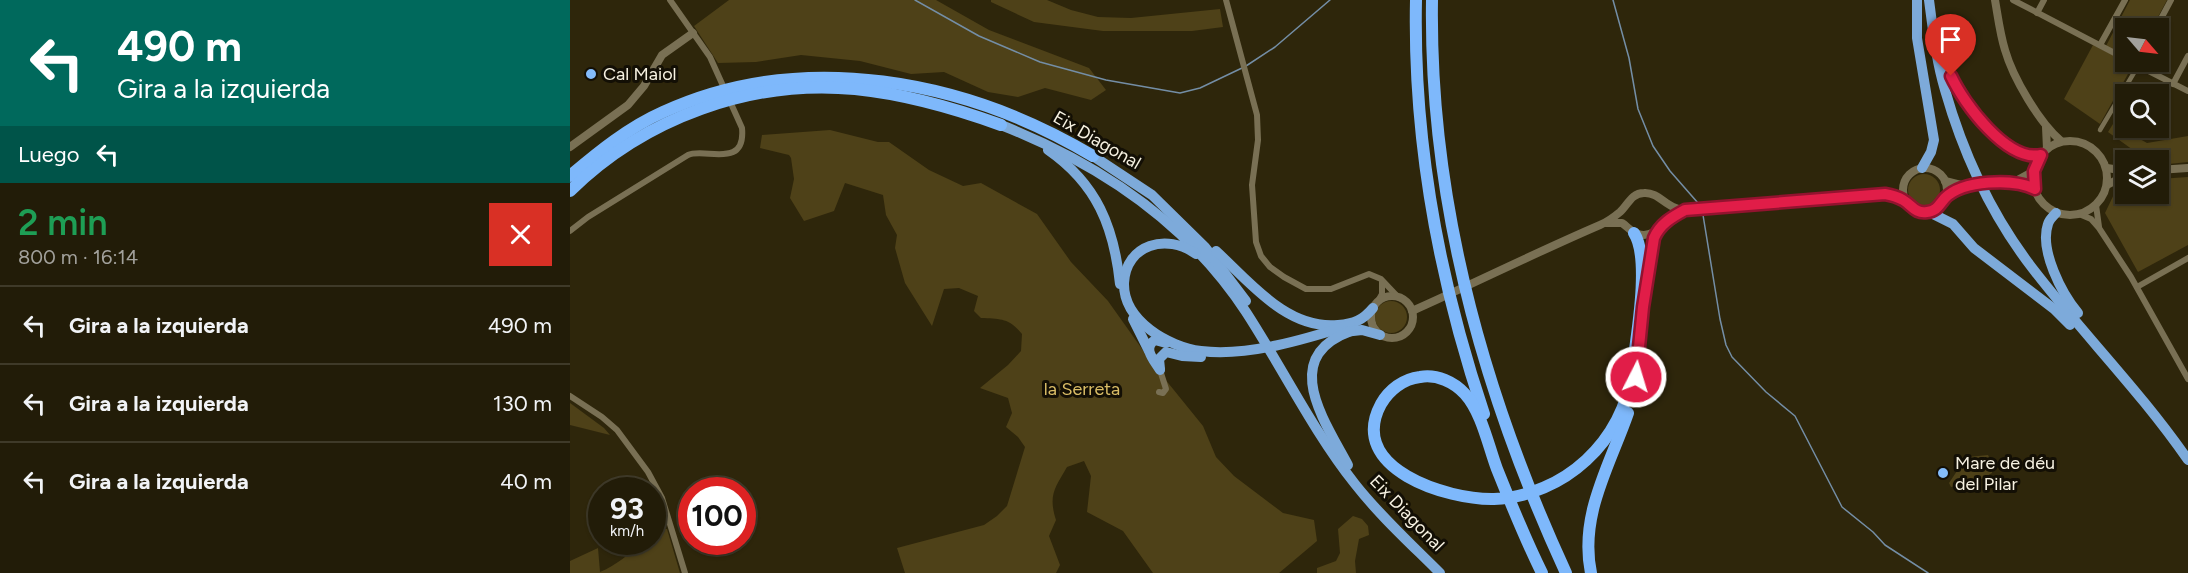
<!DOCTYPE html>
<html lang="es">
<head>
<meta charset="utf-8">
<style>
	:root { --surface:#221c08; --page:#2a2512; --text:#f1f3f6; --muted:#a2a19c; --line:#3f3a29 }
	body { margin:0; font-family:Figtree,sans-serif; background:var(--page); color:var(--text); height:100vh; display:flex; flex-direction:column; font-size:22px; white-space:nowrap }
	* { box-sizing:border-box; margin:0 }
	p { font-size:20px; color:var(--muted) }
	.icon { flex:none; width:33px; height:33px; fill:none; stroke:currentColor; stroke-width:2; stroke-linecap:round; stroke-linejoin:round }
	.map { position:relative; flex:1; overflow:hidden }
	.details { display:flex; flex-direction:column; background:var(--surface); width:570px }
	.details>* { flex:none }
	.hud { background:#00695c; color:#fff; overflow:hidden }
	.needle { width:39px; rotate:118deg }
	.fabs { position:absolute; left:1545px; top:18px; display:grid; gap:12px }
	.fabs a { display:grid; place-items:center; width:54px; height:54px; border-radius:0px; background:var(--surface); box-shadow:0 2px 4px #0004,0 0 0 2px var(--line); font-size:30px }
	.speed { position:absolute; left:18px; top:477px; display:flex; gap:12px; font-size:30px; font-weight:700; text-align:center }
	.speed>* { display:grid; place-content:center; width:78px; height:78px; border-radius:50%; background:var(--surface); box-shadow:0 2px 4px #0004,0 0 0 2px var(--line); line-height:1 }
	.speed small { font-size:15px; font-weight:400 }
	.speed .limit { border:9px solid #d22; background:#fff; color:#111 }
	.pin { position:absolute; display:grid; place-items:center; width:51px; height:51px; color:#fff; margin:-62px -26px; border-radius:50% 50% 50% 0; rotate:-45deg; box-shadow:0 0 6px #0007 }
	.pin .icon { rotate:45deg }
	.me { position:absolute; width:66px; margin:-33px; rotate:5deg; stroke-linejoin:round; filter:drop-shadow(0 0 4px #0008) }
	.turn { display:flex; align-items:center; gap:21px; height:126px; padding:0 18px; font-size:27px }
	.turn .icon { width:78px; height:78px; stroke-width:2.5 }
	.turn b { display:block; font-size:42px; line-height:51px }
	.then { display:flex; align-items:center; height:57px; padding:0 18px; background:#0003; gap:12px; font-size:22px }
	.round { display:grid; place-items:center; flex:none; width:63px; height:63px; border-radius:0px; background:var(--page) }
	.headline { display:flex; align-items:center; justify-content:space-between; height:102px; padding:0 18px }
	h1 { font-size:36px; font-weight:600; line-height:45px; color:#1e9e55 }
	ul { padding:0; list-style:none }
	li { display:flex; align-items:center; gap:18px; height:78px; padding:0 18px; border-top:2px solid var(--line) }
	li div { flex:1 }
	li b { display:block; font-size:22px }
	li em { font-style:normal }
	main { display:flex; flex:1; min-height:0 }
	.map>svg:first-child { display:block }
	.green { fill:#4e4118 }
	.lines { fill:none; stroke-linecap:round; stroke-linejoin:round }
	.stream { stroke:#748ea6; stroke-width:1.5 }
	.pedestrian { stroke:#797054; stroke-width:4.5 }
	.minor { stroke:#797054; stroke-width:6 }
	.tertiary { stroke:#797054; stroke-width:8 }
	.trunk { stroke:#7daada; stroke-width:10 }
	.motorway { stroke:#7eb8fb; stroke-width:12 }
	.route-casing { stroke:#92132f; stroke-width:15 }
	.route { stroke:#e11d48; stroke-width:10 }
	.poi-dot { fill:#84bcfb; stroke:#130f05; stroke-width:2 }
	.labels { text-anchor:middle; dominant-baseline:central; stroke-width:6; stroke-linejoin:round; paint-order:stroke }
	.poi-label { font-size:18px; fill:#f7f2e2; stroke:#130f05; text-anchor:start }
	.street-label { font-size:18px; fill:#f7f2e2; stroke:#130f05 }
	.park-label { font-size:18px; fill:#dabd66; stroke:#130f05 }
</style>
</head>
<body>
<main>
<section class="details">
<div class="hud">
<div class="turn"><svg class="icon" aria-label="left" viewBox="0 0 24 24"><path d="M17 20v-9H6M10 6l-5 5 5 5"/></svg><div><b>490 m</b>Gira a la izquierda</div></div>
<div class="then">Luego<svg class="icon" aria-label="left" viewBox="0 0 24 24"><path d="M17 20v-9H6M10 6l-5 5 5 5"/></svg></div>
</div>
<div class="headline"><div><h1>2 min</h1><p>800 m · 16:14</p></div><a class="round" style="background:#d93025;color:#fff"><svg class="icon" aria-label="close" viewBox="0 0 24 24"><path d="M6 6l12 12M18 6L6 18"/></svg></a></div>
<ul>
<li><svg class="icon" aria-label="left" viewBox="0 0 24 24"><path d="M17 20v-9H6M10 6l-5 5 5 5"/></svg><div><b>Gira a la izquierda</b></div><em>490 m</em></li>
<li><svg class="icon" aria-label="left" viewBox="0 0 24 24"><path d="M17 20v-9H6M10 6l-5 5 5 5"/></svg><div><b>Gira a la izquierda</b></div><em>130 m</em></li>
<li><svg class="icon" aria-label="left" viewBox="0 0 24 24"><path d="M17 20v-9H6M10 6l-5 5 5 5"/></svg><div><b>Gira a la izquierda</b></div><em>40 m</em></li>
</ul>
</section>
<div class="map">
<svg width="1618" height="573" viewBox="0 0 1618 573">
	<rect width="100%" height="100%" fill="#2e260b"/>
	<g class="green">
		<polygon points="159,0 366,0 419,30 519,68 536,90 521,100 475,88 448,97 418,92 374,72 341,74 290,61 231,55 186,62 148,63 124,26"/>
		<polygon points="421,0 477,0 501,10 528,17 561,18 650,9 653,27 622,31 533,31 464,22 421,2"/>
		<polygon points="1560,0 1597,0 1582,28 1556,28 1555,56 1536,46"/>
		<polygon points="1523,45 1563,65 1530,124 1494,99"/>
		<polygon points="1543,124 1577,143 1618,136 1618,162 1589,165 1588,160 1577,160 1538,132"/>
		<path d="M 260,130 L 308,142 L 319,142 L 359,170 L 393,186 L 411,183 L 467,214 L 501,262 L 538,301 L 582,363 L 633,426 L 646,457 L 664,476 L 713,513 L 744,520 L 747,541 L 709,573 L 583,573 L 553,531 L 517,512 L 521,476 L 514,461 L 497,467 C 485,488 478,495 486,520 L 479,536 L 490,565 L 486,573 L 335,573 L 327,548 L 414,525 L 427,516 L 437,506 L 455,447 L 448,437 L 436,427 L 442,413 L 438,398 L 410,388 L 438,365 L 451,351 L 452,334 C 439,318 431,319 411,318 L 404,311 L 408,296 L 389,288 L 374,289 L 362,326 L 335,283 L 325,248 L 327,235 L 316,215 L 313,195 L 275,183 L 264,211 L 234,221 L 220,198 L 224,179 L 221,158 L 219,155 L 190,148 L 192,135 Z"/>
		<circle cx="1354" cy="190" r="16"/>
		<polygon points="1618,177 1618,245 1568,272 1535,213 1547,188 1555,182 1556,194 1588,194 1589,179"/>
		<circle cx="821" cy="317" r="16"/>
		<polygon points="0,403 34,428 40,435 0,425"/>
		<polygon points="1418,455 1423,465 1422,473 1410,480 1381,487 1379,483 1389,468 1388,458"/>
		<polygon points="783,516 792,519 798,526 799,535 789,539 785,561 786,573 747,573 747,568 766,561 770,553 768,529"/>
		<path d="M 86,528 L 97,529 L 110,573 L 0,573 L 0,561 L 28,548 L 30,572 C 47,565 59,554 72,542 L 82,542 L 83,532 Z"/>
	</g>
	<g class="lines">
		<g class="stream">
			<polyline points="345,0 409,36 470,62 536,80 610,93 630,88 672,68"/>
			<polyline points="1043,0 1059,58 1068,109 1083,146 1100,171 1128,203"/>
			<polyline points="676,66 705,47 760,0"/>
			<polyline points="1133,215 1150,319 1156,345 1162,357 1196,392 1225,416 1272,507 1303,532 1315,545 1358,573"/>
		</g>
		<polyline class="pedestrian" points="1530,130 1568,66"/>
		<g class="minor">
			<polyline points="656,0 687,115 688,140 682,185 686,242 691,256 700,267 714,277 736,289 761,289 799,274 811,279 828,297"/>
			<polyline points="1443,0 1556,59"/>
			<polyline points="1467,13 1474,0"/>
			<polyline points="1586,28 1601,0"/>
			<polyline points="1530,45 1555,0"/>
			<polyline points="1561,62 1618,91"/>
			<polyline points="1603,84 1618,56"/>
			<polyline points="1526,205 1529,227"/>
			<polyline points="1509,214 1521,219 1529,228 1561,277 1618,379"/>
			<path d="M 0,231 L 18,217 L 118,155 C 134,147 176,170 172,128 L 140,57 L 100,0"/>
			<polyline points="1567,287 1618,258"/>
			<polyline points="808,301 812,294 812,282"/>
			<polyline points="589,392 593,393 596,389 590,370"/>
			<polyline points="0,396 32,417 47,430 78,472 92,498 115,573"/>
		</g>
		<g class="tertiary">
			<path d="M 1425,0 C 1428,17 1430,34 1435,50 C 1443,78 1469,122 1491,141"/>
			<polyline points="1476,127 1477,149"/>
			<circle cx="1500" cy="178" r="37"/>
			<polyline points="0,147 58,105 74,86 92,55 123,33"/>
			<circle cx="1355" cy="190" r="22"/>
			<polyline points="1537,168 1556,171"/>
			<polyline points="1588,170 1618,168"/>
			<polyline points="1375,181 1395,186 1444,182 1465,189"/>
			<polyline points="1444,182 1464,171"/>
			<polyline points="1537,185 1556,175"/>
			<polyline points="1375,199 1395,186"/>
			<path d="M 1036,223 L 1052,223 C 1057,226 1061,232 1068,234 C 1085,240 1098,218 1113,211"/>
			<circle cx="822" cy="317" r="21"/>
			<path d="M 842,311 C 905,283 967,252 1030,225 C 1037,222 1044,217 1050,212 C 1058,205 1061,193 1074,193 C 1090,192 1096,209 1115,210 L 1315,194 L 1335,200"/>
		</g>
		<g class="trunk">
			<polyline points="1347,0 1347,38 1364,140 1361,152 1352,168"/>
			<path d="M 1359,0 C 1363,30 1366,60 1375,90 C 1393,153 1422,216 1463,269 C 1513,334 1571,392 1618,460"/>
			<path d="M 1372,52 C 1376,66 1382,83 1391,95 C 1406,118 1442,160 1471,155"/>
			<path d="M 431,125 C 530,164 617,222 676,312 C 713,369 743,431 785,484 C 810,516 841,544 870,573"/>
			<path d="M 478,150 C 527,184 544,227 550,284"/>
			<polyline points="523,156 582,195 635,247 676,301"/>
			<polyline points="1359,212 1383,224 1404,248 1484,309 1500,325"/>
			<path d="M 1486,213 C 1483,216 1479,220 1478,224 C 1469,250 1492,294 1508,313"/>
			<path d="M 646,251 C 680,282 717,330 768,325 C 784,324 793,320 803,308"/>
			<path d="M 626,254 C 597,233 556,244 554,283 C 553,321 599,347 631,351 C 677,357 736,339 780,325"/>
			<polyline points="563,319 579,351"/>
			<polyline points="774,332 792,330 810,335"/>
			<polyline points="590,369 589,359 596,352 612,356 631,357"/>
			<path d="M 590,370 C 584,360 572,348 585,340 L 596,343"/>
			<path d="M 778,465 C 754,420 709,357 781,331"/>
		</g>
		<g class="motorway">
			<path d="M 846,0 C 843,142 869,280 914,414"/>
			<path d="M 862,0 C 859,200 913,393 996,573"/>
			<path d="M 0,176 C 28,152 59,127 93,112 C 233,48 396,80 523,156"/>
			<path d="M 0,191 C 74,118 181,79 285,89 C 335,94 384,108 431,125"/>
			<polyline points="1078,274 1084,238 1087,231"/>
			<path d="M 972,573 C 955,539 941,504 927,469 C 918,445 912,413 895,394 C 884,382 867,374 850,377 C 833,379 819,390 811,404 C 776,469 878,500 924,499 C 994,496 1054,441 1062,371 C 1066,339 1081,259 1064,233"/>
			<path d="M 1021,573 C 1009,515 1040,465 1058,413"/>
		</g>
	</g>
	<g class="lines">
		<g class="route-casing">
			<path id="route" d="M 1066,377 L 1073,307 L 1084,238 C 1090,224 1102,217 1115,210 L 1315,194 C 1321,195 1328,197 1333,200 C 1342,205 1345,214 1357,212 C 1367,211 1369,205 1375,198 C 1393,180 1443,178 1465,189 L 1464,171 L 1471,155 C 1437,162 1394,104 1381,76"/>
		</g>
		<use href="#route" class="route"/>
	</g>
	<g class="poi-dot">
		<circle cx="21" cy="74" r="6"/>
		<circle cx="1373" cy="473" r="6"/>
	</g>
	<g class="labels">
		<g class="poi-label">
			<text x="33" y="74">Cal Maiol</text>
			<text x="1385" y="463">Mare de déu<tspan x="1385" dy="21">del Pilar</tspan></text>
		</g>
		<g class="street-label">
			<text transform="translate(527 140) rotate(30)">Eix Diagonal</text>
			<text transform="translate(837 513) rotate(46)">Eix Diagonal</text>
		</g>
		<g class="park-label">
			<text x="512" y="389">la Serreta</text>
		</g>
	</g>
</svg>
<div class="fabs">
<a><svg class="needle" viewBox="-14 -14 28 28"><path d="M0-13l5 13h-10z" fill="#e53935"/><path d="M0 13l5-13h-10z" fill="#a2a19c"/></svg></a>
<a><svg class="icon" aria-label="search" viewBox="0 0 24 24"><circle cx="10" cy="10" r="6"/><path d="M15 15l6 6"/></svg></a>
<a><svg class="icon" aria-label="layers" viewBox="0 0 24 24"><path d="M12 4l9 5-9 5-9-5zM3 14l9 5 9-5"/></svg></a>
</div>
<div class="speed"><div>93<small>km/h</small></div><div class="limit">100</div></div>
<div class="pin" style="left:1381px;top:76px;background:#d93025"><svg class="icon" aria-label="arrive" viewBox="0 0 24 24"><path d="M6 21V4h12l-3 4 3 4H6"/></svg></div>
<svg class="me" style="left:1066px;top:377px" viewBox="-20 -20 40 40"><circle r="17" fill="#e11d48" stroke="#fff" stroke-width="3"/><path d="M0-11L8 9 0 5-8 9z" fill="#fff"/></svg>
</div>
</main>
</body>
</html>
